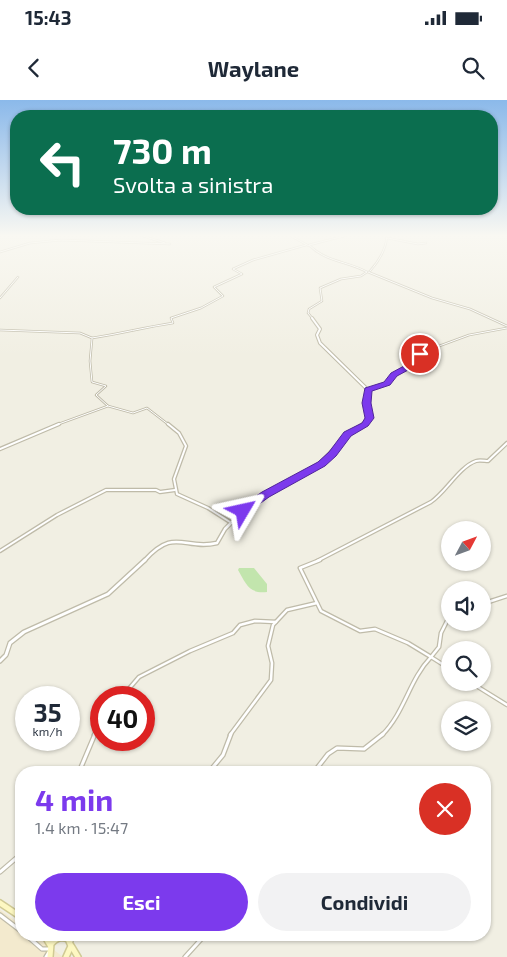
<!DOCTYPE html>
<html lang="it">
<head>
<meta charset="utf-8">
<style>
	:root { --surface:#fff; --page:#f2f2f3; --text:#1f2937; --muted:#747a83; --accent:#7c3aed }
	body { margin:0; font-family:"Exo 2",sans-serif; background:var(--page); color:var(--text); height:100vh; display:flex; flex-direction:column; font-size:19px; white-space:nowrap }
	* { box-sizing:border-box; margin:0 }
	p { font-size:16px; color:var(--muted) }
	.icon { flex:none; width:28px; height:28px; fill:none; stroke:currentColor; stroke-width:2; stroke-linecap:round; stroke-linejoin:round }
	.map { position:relative; flex:1; overflow:hidden }
	.details { position:absolute; left:15px; top:666px; width:476px; height:175px; display:flex; flex-direction:column; background:var(--surface); border-radius:20px; box-shadow:0 1px 4px #0004 }
	.details>* { flex:none }
	.guide { position:absolute; left:10px; top:10px; width:488px; height:105px; border-radius:20px; box-shadow:0 1px 4px #0004; background:#0b6e4f; color:#fff; overflow:hidden }
	.needle { width:32px; rotate:49deg }
	.buttons { position:absolute; left:441px; top:421px; display:grid; gap:10px }
	.buttons a { display:grid; place-items:center; width:50px; height:50px; border-radius:50%; background:var(--surface); box-shadow:0 1px 4px #0004; font-size:25px }
	.speed { position:absolute; left:15px; top:586px; display:flex; gap:10px; font-size:25px; font-weight:700; text-align:center }
	.speed>* { display:grid; place-content:center; width:65px; height:65px; border-radius:50%; background:var(--surface); box-shadow:0 1px 4px #0004; line-height:1 }
	.speed small { font-size:12px; font-weight:400 }
	.speed .limit { border:8px solid #d22; background:#fff; color:#111 }
	.pin { position:absolute; display:grid; place-items:center; width:42px; height:42px; color:#fff; margin:-21px; border:2px solid #fff; border-radius:50%; box-shadow:0 1px 5px #0007 }
	.me { position:absolute; width:55px; margin:-28px; rotate:54deg; stroke-linejoin:round; filter:drop-shadow(0 0 4px #0008) }
	.turn { display:flex; align-items:center; gap:18px; height:105px; padding:0 20px; font-size:22px }
	.turn .icon { width:65px; height:65px; stroke-width:2.5 }
	.turn b { display:block; font-size:35px; line-height:42px }
	.round { display:grid; place-items:center; flex:none; width:52px; height:52px; border-radius:26px; background:var(--page) }
	.overview { display:flex; align-items:center; justify-content:space-between; height:85px; padding:0 20px }
	h1 { font-size:30px; font-weight:700; line-height:38px; color:var(--accent) }
	.primary-button { display:flex; gap:10px; margin-top:auto; padding:10px 20px }
	.primary-button a { flex:1; height:58px; border-radius:30px; background:var(--accent); color:#fff; font-size:20px; font-weight:700; line-height:58px; text-align:center }
	.primary-button a+a { background:var(--page); color:var(--text) }
	.status { display:flex; justify-content:space-between; align-items:center; height:35px; padding:0 25px; background:var(--surface); direction:ltr }
	.status svg { height:14px; fill:currentColor }
	header { display:flex; justify-content:space-between; align-items:center; height:65px; padding:0 20px; background:var(--surface); font-size:22px; font-weight:700 }
	.map>svg:first-child { display:block }
	.commercial { fill:#f3eace }
	.green { fill:#c2e5ad }
	.lines { fill:none; stroke-linecap:round; stroke-linejoin:round }
	.minor-far3-casing { stroke:#bfbba9; stroke-width:2.5 }
	.minor-far2-casing { stroke:#bfbba9; stroke-width:4.5 }
	.minor-far1-casing { stroke:#bfbba9; stroke-width:5 }
	.minor-casing { stroke:#bfbba9; stroke-width:5.5 }
	.tertiary-far3-casing { stroke:#bfbba9; stroke-width:2.5 }
	.tertiary-far2-casing { stroke:#bfbba9; stroke-width:4 }
	.tertiary-far1-casing { stroke:#bfbba9; stroke-width:5 }
	.tertiary-casing { stroke:#bfbba9; stroke-width:5.5 }
	.secondary-casing { stroke:#d0ca94; stroke-width:8 }
	.minor-far3 { stroke:#fff; stroke-width:1 }
	.minor-far2 { stroke:#fff; stroke-width:2 }
	.minor-far1 { stroke:#fff; stroke-width:2.5 }
	.minor { stroke:#fff; stroke-width:3 }
	.tertiary-far3 { stroke:#fff; stroke-width:1 }
	.tertiary-far2 { stroke:#fff; stroke-width:2 }
	.tertiary-far1 { stroke:#fff; stroke-width:2.5 }
	.tertiary { stroke:#fff; stroke-width:3 }
	.secondary { stroke:#fdf8c2; stroke-width:5 }
	.route { fill:#7c3aed; stroke:#51269a }
</style>
</head>
<body>
<div class="status"><b>15:43</b><svg viewBox="0 0 49 12"><path d="M0 12V9h3v3zM5 12V6h3v6zM10 12V3h3v9zM15 12V0h3v12zM26 1h20v11H26zM47 4h2v5h-2z"/></svg></div>
<header><svg class="icon" aria-label="back" viewBox="0 0 24 24"><path d="M15 5l-7 7 7 7"/></svg>Waylane<svg class="icon" aria-label="search" viewBox="0 0 24 24"><circle cx="10" cy="10" r="6"/><path d="M15 15l6 6"/></svg></header>
<div class="map">
<svg width="507" height="857" viewBox="0 0 507 857">
	<rect width="100%" height="100%" fill="#f1efe3"/>
	<polygon class="commercial" points="0,810 21,825 21,835 35,835 63,857 0,857"/>
	<path class="green" d="M 239,468 L 254,468 L 267,484 L 267,492 C 248,494 246,483 238,470 Z"/>
	<g class="lines">
		<g class="minor-far3-casing">
			<g id="minor-far3">
				<polyline points="143,136 165,143"/>
				<polyline points="291,136 309,146"/>
				<polyline points="387,138 418,144 426,143"/>
				<polyline points="0,152 30,143 61,140 170,144"/>
				<path d="M 370,171 C 379,161 386,149 387,136"/>
				<polyline points="368,172 432,198 470,209 507,226"/>
				<polyline points="0,198 18,177"/>
				<polyline points="0,230 80,233 92,238"/>
				<path d="M 92,238 C 119,234 146,227 173,223 L 171,218 L 201,208 L 223,196 L 214,187 L 242,174 L 233,169 L 253,160 L 306,145"/>
				<polyline points="368,290 387,283 394,274 406,268 423,252 469,235 507,228"/>
				<polyline points="108,306 133,313 147,308 169,325"/>
				<polyline points="56,325 108,306 96,295 106,286 92,282 90,261 92,239"/>
			</g>
		</g>
		<g class="minor-far2-casing">
			<g id="minor-far2">
				<polyline points="168,324 179,333 186,346 174,379 177,394 208,408 230,422"/>
				<polyline points="0,349 59,324"/>
				<polyline points="0,451 57,415 106,390 156,390 160,392 175,390"/>
				<path d="M 317,461 L 431,402 C 446,392 459,367 476,361 C 479,360 485,361 488,361 L 507,343"/>
			</g>
		</g>
		<g class="minor-far1-casing">
			<g id="minor-far1">
				<polyline points="320,460 300,468 321,511 360,531 375,529 408,543 431,557 439,547 441,533 450,515"/>
				<polyline points="482,504 507,496"/>
				<polyline points="470,582 507,605"/>
				<polyline points="121,598 139,577 190,551 233,533 240,525 255,521 276,522"/>
				<polyline points="94,635 101,625"/>
				<polyline points="230,635 271,580 272,563 268,546 273,525 287,510 317,503"/>
				<path d="M 382,635 C 405,612 409,580 431,557 L 450,569"/>
			</g>
		</g>
		<g class="minor-casing">
			<g id="minor">
				<polyline points="79,672 95,634"/>
				<polyline points="209,672 223,655 231,634"/>
				<polyline points="314,672 328,654 337,648 364,649 383,634"/>
				<polyline points="0,772 21,754"/>
				<polyline points="0,815 21,831"/>
				<polyline points="26,835 42,849 49,849"/>
				<polyline points="71,841 73,835"/>
				<polyline points="46,857 49,852"/>
				<polyline points="185,857 205,835"/>
			</g>
		</g>
		<g class="tertiary-far3-casing">
			<path id="tertiary-far3" d="M 313,219 L 308,213 L 309,209 L 322,201 L 320,188 L 341,179 L 361,176 L 367,172 C 347,161 326,162 309,145 L 344,136"/>
		</g>
		<g class="tertiary-far2-casing">
			<polyline id="tertiary-far2" points="312,218 320,229 317,235 320,243 368,290 366,303 370,318 362,325"/>
		</g>
		<g class="tertiary-far1-casing">
			<path id="tertiary-far1" d="M 144,461 C 175,426 184,451 217,443 L 225,429 L 248,406 L 320,364 L 349,333 L 364,324"/>
		</g>
		<g class="tertiary-casing">
			<polyline id="tertiary" points="0,561 6,555 10,543 24,532 108,494 145,460"/>
		</g>
		<g class="secondary-casing">
			<g id="secondary">
				<polyline points="0,803 21,817"/>
				<polyline points="44,835 50,845"/>
				<polyline points="47,835 58,837"/>
				<polyline points="72,847 78,857"/>
				<path d="M 50,857 L 51,844 C 56,838 61,836 68,839 L 71,846 L 66,857"/>
			</g>
		</g>
		<use href="#minor-far3" class="minor-far3"/>
		<use href="#minor-far2" class="minor-far2"/>
		<use href="#minor-far1" class="minor-far1"/>
		<use href="#minor" class="minor"/>
		<use href="#tertiary-far3" class="tertiary-far3"/>
		<use href="#tertiary-far2" class="tertiary-far2"/>
		<use href="#tertiary-far1" class="tertiary-far1"/>
		<use href="#tertiary" class="tertiary"/>
		<use href="#secondary" class="secondary"/>
	</g>
	<linearGradient id="sky" x2="0" y2="1"><stop stop-color="#8bb9ea"/><stop offset="0.53" stop-color="#f9f8f2"/><stop offset="1" stop-color="#f9f8f2" stop-opacity="0"/></linearGradient>
	<rect width="507" height="256" fill="url(#sky)"/>
	<polygon class="route" points="418,253 424,254 410,269 397,276 390,285 372,291 371,303 374,318 368,326 351,336 336,356 325,366 269,397 247,413 239,413 237,411 239,408 262,392 318,362 329,352 344,332 362,323 365,318 362,303 365,288 384,282 391,273 404,266"/>
</svg>
<div class="buttons">
<a><svg class="needle" viewBox="-14 -14 28 28"><path d="M0-13l5 13h-10z" fill="#e53935"/><path d="M0 13l5-13h-10z" fill="#747a83"/></svg></a>
<a><svg class="icon" aria-label="sound" viewBox="0 0 24 24"><path d="M4 9h4l5-4v14l-5-4H4zM17 9q2 3 0 6"/></svg></a>
<a><svg class="icon" aria-label="search" viewBox="0 0 24 24"><circle cx="10" cy="10" r="6"/><path d="M15 15l6 6"/></svg></a>
<a><svg class="icon" aria-label="layers" viewBox="0 0 24 24"><path d="M12 4l9 5-9 5-9-5zM3 14l9 5 9-5"/></svg></a>
</div>
<div class="speed"><div>35<small>km/h</small></div><div class="limit">40</div></div>
<div class="pin" style="left:420px;top:254px;background:#d93025"><svg class="icon" aria-label="arrive" viewBox="0 0 24 24"><path d="M6 21V4h12l-3 4 3 4H6"/></svg></div>
<svg class="me" style="left:243px;top:411px" viewBox="-20 -20 40 40"><path d="M0-17L14 15 0 8-14 15z" fill="#7c3aed" stroke="#fff" stroke-width="4"/></svg>
<div class="guide">
<div class="turn"><svg class="icon" aria-label="left" viewBox="0 0 24 24"><path d="M17 20v-9H6M10 6l-5 5 5 5"/></svg><div><b>730 m</b>Svolta a sinistra</div></div>
</div>
<section class="details">
<div class="overview"><div><h1>4 min</h1><p>1.4 km · 15:47</p></div><a class="round" style="background:#d93025;color:#fff"><svg class="icon" aria-label="close" viewBox="0 0 24 24"><path d="M6 6l12 12M18 6L6 18"/></svg></a></div>
<div class="primary-button"><a>Esci</a><a>Condividi</a></div>
</section>
</div>
</body>
</html>
